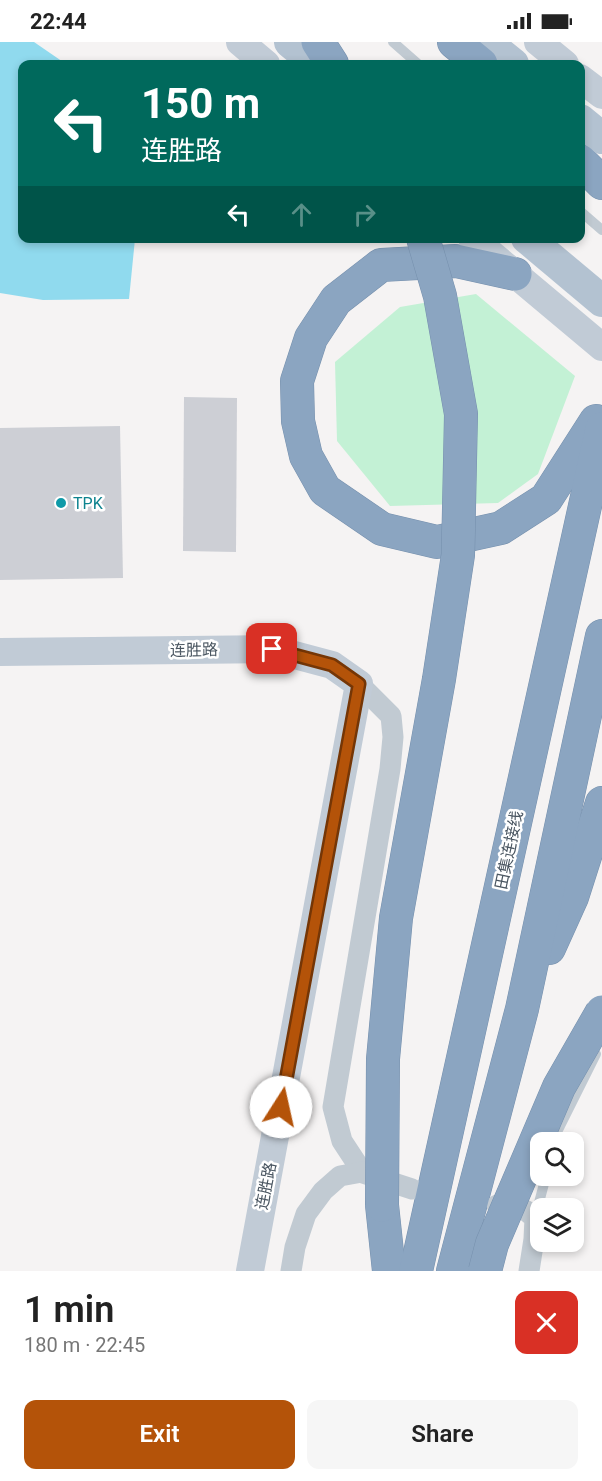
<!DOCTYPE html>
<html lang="en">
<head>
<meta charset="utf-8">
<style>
	:root { --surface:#fff; --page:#f6f6f6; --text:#222; --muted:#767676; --accent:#b45309 }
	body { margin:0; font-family:Roboto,"Noto Sans SC",sans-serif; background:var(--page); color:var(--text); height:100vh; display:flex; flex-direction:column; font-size:22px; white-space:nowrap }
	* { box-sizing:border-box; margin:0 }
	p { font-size:20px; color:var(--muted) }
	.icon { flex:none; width:33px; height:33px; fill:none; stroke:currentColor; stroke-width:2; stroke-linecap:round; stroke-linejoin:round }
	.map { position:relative; height:1229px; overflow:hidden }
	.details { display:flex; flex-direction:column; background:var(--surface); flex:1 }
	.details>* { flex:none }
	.top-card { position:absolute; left:18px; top:18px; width:567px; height:183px; border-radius:12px; box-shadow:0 3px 9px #0003; background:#00695c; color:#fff; overflow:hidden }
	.buttons { position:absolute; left:530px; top:1090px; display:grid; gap:12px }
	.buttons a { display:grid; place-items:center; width:54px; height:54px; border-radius:12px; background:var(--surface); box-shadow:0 3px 9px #0003; font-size:30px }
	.pin { position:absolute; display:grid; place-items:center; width:51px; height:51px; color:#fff; margin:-26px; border-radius:12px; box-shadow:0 3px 9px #0006 }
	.me { position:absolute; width:66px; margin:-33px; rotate:10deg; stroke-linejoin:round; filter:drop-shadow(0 0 4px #0008) }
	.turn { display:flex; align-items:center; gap:21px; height:126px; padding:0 24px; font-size:27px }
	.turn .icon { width:78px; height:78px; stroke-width:2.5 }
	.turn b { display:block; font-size:42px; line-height:51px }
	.lanes { display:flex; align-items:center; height:57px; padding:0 24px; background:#0003; justify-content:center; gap:30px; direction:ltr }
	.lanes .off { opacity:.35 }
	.round { display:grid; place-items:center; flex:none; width:63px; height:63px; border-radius:12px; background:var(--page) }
	.headline { display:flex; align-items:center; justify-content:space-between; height:102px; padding:0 24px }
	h1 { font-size:36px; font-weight:600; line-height:45px }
	.primary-button { display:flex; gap:12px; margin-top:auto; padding:12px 24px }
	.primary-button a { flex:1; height:69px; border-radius:12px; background:var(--accent); color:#fff; font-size:24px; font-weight:600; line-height:69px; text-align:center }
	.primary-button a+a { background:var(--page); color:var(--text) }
	.status { display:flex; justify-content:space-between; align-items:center; height:42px; padding:0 30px; background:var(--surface); direction:ltr }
	.status svg { height:16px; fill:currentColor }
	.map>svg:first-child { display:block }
	.green { fill:#c3f1d5 }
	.water { fill:#90daee }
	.building { fill:#cdcfd5 }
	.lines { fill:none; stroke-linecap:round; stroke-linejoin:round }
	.highway-casing { stroke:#7690ad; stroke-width:34 }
	.lane { stroke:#c1cad2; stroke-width:10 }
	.street { stroke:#c1cad2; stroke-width:21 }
	.secondary { stroke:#c1cbd6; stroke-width:28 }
	.primary { stroke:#b3c2d1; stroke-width:32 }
	.highway { stroke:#8ba5c1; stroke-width:33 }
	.highway-bridge-casing { stroke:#7690ad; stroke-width:34; stroke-linecap:butt }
	.highway-bridge { stroke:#8ba5c1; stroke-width:33 }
	.route-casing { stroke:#753606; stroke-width:15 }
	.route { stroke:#b45309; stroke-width:10 }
	.culture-dot { fill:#0f9aa8; stroke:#fff; stroke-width:2 }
	.labels { text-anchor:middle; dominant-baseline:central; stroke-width:5; stroke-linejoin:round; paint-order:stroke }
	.culture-label { font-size:16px; fill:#0d838f; stroke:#fff; text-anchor:start }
	.street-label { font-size:16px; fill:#4a5661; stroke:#fff }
</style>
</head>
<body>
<div class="status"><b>22:44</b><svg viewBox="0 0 49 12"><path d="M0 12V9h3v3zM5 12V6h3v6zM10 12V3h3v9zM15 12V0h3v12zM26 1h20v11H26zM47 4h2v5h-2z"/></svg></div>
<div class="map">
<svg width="602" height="1229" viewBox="0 0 602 1229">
	<rect width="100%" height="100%" fill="#f5f3f3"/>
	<polygon class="green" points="476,252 575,334 538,432 498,461 390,464 337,399 335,320 400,265"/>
	<polygon class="water" points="0,0 34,0 66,22 22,22 22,196 135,197 129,257 43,258 0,251"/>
	<g class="building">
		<polygon points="184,355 237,356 236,510 183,509"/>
		<polygon points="120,384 123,536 0,538 0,386"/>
	</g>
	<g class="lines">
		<g class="highway-casing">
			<g id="highway">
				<polyline points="318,0 332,22"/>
				<polyline points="454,0 481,22"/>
				<polyline points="580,119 602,141"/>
				<polyline points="515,232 456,219 381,223 336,258 311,296 297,339 298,379 306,414 325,448 382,487 437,500 501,486 546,457 596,379"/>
				<polyline points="549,906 572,855 602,761"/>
				<polyline points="382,1163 389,1229"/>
				<polyline points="416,1229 602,387"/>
				<polyline points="453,1229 522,967 602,594"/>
			</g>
		</g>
		<g class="lane">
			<polyline points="393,0 418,22"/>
			<polyline points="580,169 602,188"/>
			<polyline points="554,1101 558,1088 596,1012"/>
			<polyline points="535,1176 546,1134"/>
		</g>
		<g class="street">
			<polyline points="359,642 391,674 393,695 390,727 333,1065 342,1099 363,1131 412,1147"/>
			<polyline points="497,1163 525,1168 535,1176 534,1197 529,1229"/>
			<polyline points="291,1229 295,1205 306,1172 323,1149 340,1134 362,1130"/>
		</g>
		<g class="secondary">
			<polyline points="240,0 266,22"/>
			<polyline points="538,0 565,22"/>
			<polyline points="580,36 602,53"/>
			<polyline points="472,196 602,305"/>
			<polyline points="0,610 272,607 332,623 359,642 250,1229"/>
		</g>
		<g class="primary">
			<polyline points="290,0 317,22"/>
			<polyline points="486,0 513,22"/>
			<polyline points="580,78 602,96"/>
			<polyline points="527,196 602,259"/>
		</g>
		<use href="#highway" class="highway"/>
		<g class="highway-bridge-casing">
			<g id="highway-bridge">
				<polyline points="382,1163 383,1017 396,876 439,637 458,513 461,372 440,254 423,196"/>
				<polyline points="485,1229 492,1202 559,1045 602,970"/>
			</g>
		</g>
		<use href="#highway-bridge" class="highway-bridge"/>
	</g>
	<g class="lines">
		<g class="route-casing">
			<polyline id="route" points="272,607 332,623 359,642 281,1065"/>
		</g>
		<use href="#route" class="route"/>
	</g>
	<circle class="culture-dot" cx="61" cy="461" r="6"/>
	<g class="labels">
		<g class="culture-label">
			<text x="73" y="461">TPK</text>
		</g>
		<g class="street-label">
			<text transform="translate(194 608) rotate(-1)">连胜路</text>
			<text transform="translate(509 808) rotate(-78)">田集连接线</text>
			<text transform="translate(266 1144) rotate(-79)">连胜路</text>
		</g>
	</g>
</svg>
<div class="buttons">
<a><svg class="icon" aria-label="search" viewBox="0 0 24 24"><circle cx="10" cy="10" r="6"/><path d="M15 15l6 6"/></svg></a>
<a><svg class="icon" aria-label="layers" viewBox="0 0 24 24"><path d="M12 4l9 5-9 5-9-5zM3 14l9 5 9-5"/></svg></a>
</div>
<div class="pin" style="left:272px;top:607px;background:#d93025"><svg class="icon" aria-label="arrive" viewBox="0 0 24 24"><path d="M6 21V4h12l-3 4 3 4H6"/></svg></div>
<svg class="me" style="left:281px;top:1065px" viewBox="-20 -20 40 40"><circle r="19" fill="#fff"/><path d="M0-13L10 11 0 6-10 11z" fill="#b45309"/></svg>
<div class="top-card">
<div class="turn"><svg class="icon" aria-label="left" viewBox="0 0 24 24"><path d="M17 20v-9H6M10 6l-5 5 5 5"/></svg><div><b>150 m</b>连胜路</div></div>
<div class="lanes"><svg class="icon" aria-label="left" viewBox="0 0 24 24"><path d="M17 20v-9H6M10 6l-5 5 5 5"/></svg><svg class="icon off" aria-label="ahead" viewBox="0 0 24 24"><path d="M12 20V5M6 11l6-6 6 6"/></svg><svg class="icon off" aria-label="right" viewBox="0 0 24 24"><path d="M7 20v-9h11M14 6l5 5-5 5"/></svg></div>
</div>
</div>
<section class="details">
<div class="headline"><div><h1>1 min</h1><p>180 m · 22:45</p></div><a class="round" style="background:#d93025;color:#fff"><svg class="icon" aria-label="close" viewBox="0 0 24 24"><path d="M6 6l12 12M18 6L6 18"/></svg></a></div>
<div class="primary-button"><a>Exit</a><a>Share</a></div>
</section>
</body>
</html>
